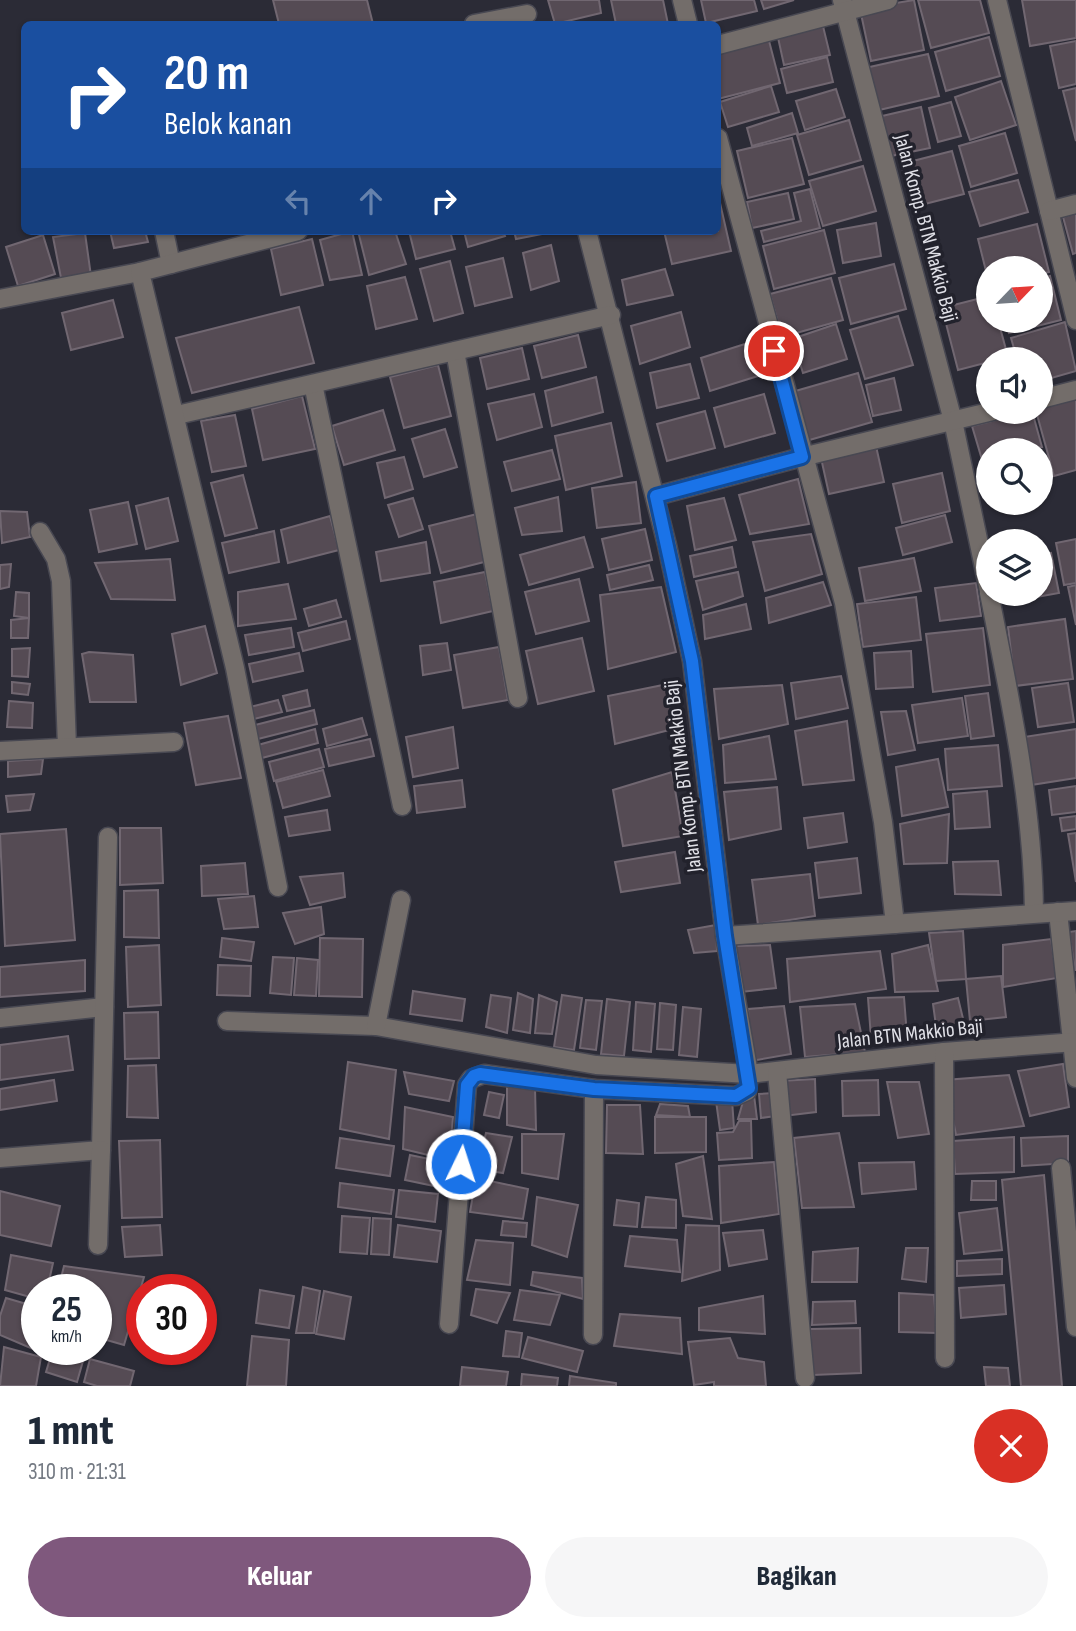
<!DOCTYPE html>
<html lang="id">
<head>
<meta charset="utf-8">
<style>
	:root { --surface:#fff; --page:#f6f6f7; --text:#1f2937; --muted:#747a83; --accent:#7f587d }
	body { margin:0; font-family:"Sofia Sans Condensed",sans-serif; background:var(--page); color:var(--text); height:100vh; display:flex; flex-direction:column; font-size:26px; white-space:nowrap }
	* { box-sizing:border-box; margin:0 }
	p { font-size:23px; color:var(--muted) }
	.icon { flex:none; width:38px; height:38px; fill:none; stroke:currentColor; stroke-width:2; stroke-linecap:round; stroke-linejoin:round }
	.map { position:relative; height:1386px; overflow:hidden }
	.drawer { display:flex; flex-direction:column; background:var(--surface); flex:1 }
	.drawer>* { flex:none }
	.banner { position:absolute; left:21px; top:21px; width:700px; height:214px; border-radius:10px; box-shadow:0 2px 5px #0004; background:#1a4fa0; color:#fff; overflow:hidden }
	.needle { width:46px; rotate:65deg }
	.fabs { position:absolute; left:976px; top:256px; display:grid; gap:14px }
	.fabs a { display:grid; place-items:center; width:77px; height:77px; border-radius:50%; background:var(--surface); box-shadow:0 2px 5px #0004; font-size:35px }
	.speed { position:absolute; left:21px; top:1274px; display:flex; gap:14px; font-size:35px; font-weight:700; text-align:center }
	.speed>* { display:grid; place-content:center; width:91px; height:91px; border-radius:50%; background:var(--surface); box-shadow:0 2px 5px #0004; line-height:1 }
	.speed small { font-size:18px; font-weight:400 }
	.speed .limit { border:10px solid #d22; background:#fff; color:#111 }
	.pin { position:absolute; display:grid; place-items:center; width:60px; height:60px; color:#fff; margin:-30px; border:4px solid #fff; border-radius:50%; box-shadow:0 2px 7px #0007 }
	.me { position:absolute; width:77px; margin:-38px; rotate:4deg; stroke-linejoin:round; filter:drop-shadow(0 0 5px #0008) }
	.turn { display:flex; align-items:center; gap:24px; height:147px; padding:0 28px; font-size:32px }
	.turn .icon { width:91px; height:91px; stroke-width:2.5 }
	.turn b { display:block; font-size:49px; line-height:60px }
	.lanes { display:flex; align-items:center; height:66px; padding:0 28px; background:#0003; justify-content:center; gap:35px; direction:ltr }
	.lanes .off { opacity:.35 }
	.round { display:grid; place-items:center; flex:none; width:74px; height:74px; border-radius:37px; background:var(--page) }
	.headline { display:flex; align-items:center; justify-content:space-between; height:119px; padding:0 28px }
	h1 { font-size:42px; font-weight:800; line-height:52px }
	.primary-button { display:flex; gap:14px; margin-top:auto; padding:14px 28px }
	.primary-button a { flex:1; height:80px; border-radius:42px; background:var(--accent); color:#fff; font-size:28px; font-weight:800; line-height:80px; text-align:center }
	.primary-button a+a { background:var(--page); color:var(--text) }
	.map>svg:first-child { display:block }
	.building { fill:#554b54; stroke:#716771; stroke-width:2 }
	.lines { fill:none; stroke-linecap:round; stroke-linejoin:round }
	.minor-casing { stroke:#484852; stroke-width:21 }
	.minor { stroke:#736d6a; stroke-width:18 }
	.route-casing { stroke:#114b97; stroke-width:18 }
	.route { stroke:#1a73e8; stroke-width:12 }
	.labels { text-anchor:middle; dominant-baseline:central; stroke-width:7; stroke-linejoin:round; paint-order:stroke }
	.street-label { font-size:21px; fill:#e0e0e7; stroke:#22222c }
</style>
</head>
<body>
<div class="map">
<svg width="1076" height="1386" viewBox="0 0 1076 1386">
	<rect width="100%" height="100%" fill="#2b2b36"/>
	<g class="building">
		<polygon points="273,0 367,0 373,24 279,24"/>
		<polygon points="548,0 599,0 601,13 555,24"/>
		<polygon points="611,0 663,0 668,24 616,24"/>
		<polygon points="701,0 754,0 757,11 706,23"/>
		<polygon points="761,0 794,0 764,9"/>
		<polygon points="914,0 924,50 871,61 860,9"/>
		<polygon points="918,0 980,0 989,33 931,48"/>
		<polygon points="1022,0 1076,0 1076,38 1030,46"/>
		<polygon points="822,22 830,55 784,65 777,33"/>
		<polygon points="768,37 780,83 718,99 718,50"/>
		<polygon points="989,37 1000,76 946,91 935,52"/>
		<polygon points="1076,41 1076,84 1059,88 1050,46"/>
		<polygon points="928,54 939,96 875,111 865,68"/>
		<polygon points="827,57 833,82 787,93 781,69"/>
		<polygon points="1001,81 1016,125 970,140 955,97"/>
		<polygon points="771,86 779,112 728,127 720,102"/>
		<polygon points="1076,88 1076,141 1063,91"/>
		<polygon points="836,89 845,117 805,130 796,101"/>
		<polygon points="951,102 961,136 938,142 929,108"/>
		<polygon points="921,107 930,148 891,156 882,116"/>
		<polygon points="792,113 798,133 752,146 747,128"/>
		<polygon points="849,120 861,160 809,175 797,135"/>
		<polygon points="1005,133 1017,173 971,187 959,146"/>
		<polygon points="792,138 804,184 748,198 737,151"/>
		<polygon points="952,151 964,194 913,207 901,164"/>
		<polygon points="863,166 876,211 823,226 809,181"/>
		<polygon points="1018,180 1028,212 980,226 969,192"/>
		<polygon points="810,189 820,228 764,242 761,231 801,221 794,193"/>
		<polygon points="788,193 794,219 752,228 747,202"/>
		<polygon points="720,203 731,251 672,264 664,231 718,231"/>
		<polygon points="1076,213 1076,253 1073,254 1063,217"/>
		<polygon points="876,223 881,256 843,263 837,230"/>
		<polygon points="1037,224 1049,272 1041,274 1041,268 989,268 989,283 978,239"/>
		<polygon points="824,230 835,273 774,289 763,246"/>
		<polygon points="110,231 145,231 148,242 114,248"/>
		<polygon points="352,231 362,275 330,280 320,240"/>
		<polygon points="358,231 395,231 406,264 369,275"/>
		<polygon points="409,231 450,231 455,249 416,259"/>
		<polygon points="464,231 503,231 505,236 468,247"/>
		<polygon points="514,231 546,231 547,233 516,239"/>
		<polygon points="85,233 91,276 61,278 53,237"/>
		<polygon points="43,235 55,274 18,286 6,247"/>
		<polygon points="312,239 323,285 281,295 271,249"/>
		<polygon points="551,245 559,281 531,290 523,253"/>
		<polygon points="503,258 512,297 475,306 466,267"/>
		<polygon points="450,261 463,313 434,321 420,269"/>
		<polygon points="894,264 906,309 851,324 839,278"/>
		<polygon points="665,269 673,295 627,305 622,280"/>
		<polygon points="1050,276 1061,320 1009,333 1006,320 1041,320 1041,278"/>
		<polygon points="405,277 417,319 376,329 367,286"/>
		<polygon points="831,278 843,320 782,337 770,294"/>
		<polygon points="989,296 989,320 998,320 1008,357 989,359 989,362 958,370 942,308"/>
		<polygon points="113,300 123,337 71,350 62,313"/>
		<polygon points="299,307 314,363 192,393 176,338"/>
		<polygon points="681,312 690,347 640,364 631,326"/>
		<polygon points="898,316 913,365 865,379 850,330"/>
		<polygon points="1065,322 1076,371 1041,381 1041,359 1017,359 1011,338"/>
		<polygon points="836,324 847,359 803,373 792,339"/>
		<polygon points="578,335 586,367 542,378 534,346"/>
		<polygon points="748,343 758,376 710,391 701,358"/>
		<polygon points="522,348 529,379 487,389 480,358"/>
		<polygon points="690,364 699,398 657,408 650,373"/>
		<polygon points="438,365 451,416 404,428 390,377"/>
		<polygon points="858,373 872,422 806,441 792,392"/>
		<polygon points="596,377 603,412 552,426 545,391"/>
		<polygon points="894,378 901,410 873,416 866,385"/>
		<polygon points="534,394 542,427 497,440 488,404"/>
		<polygon points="764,394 775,433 725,447 714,408"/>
		<polygon points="1076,394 1076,470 1054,476 1036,411 1041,411 1041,404"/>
		<polygon points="302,396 315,449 263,460 252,409"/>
		<polygon points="383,410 395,450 344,465 332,426"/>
		<polygon points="705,411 715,448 667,461 657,424"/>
		<polygon points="1032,411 1042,447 989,450 989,462 983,463 972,426"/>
		<polygon points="235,415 246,466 212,472 201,421"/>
		<polygon points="611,423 622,476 566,490 555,436"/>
		<polygon points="445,429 457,467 424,477 412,439"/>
		<polygon points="876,446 884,482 829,494 821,458"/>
		<polygon points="552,450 560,479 512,491 504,462"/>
		<polygon points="404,457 413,489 385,498 377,463"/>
		<polygon points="942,473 950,511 902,523 893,484"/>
		<polygon points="243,475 257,528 225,536 211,483"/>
		<polygon points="798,479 809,524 750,534 739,495"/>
		<polygon points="636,482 641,523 597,528 592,488"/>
		<polygon points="558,497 562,531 522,535 515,508"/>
		<polygon points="168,498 178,541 146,549 136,506"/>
		<polygon points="413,498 423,529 399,537 388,505"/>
		<polygon points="724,498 736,540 695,550 687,506"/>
		<polygon points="128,502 137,544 99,552 90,510"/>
		<polygon points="0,511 27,512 30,537 2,543"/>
		<polygon points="477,514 488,561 441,573 429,526"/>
		<polygon points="945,515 952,542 903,555 896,528"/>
		<polygon points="330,516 339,550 288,563 281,530"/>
		<polygon points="645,529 652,560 609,570 602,539"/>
		<polygon points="274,531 279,562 229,573 222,543"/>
		<polygon points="811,534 822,574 765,591 753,542"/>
		<polygon points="584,537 593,567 529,585 520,555"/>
		<polygon points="1076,539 1076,583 1064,585 1056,543"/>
		<polygon points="426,542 430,573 381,581 376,552"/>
		<polygon points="732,547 736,567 694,577 690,556"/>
		<polygon points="1051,553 1059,593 1009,602 1007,593 1041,593 1041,555"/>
		<polygon points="914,558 921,591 865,601 859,568"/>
		<polygon points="170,559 175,600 111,599 95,563"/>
		<polygon points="11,564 9,587 0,589 0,565"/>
		<polygon points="649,565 653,580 610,590 607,575"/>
		<polygon points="485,572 493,611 441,623 434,582"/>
		<polygon points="738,572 743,596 703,610 696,581"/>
		<polygon points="579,579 589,621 536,634 525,592"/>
		<polygon points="823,582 831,605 769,623 766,598"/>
		<polygon points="976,583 981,616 940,621 935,588"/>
		<polygon points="288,584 296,619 238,626 238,592"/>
		<polygon points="1076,585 1076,625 1068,587"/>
		<polygon points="661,587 676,652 608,669 600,595"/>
		<polygon points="16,592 29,593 29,618 14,616"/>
		<polygon points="916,597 921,640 863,647 857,604"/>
		<polygon points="336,600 341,617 309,626 304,609"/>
		<polygon points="746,604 751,629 705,639 703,615"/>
		<polygon points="29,618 28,638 11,638 11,620"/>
		<polygon points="1065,619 1073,679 1015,686 1008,627"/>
		<polygon points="346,621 350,639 303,651 298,633"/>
		<polygon points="205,626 217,673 181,685 172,634"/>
		<polygon points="291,628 294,647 249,655 245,635"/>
		<polygon points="983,628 990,685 933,692 926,634"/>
		<polygon points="582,638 594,691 538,704 526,651"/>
		<polygon points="447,643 451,670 423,675 420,646"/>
		<polygon points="499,647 508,700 463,708 454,655"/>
		<polygon points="30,648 28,677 12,676 12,649"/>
		<polygon points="911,651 913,687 876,689 874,653"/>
		<polygon points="89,652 133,655 136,702 90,702 82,654"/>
		<polygon points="299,653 303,671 253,682 249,664"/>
		<polygon points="841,676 848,708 796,719 791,683"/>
		<polygon points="12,682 30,684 28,695 12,693"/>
		<polygon points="1068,683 1074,722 1038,727 1032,688"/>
		<polygon points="668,684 677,728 615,744 608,696"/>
		<polygon points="782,685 788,724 719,739 714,689"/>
		<polygon points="307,690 310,706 287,711 283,696"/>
		<polygon points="988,693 994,736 971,739 965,696"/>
		<polygon points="962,698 968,736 918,743 912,705"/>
		<polygon points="278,700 282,712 254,719 250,707"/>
		<polygon points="9,701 33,703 32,728 7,727"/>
		<polygon points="314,710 317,724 258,739 255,725"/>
		<polygon points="906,711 915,750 888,755 881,712"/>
		<polygon points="228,716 241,778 196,785 184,723"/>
		<polygon points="362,718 367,735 327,746 323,729"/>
		<polygon points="847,721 854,780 803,785 795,731"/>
		<polygon points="453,727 458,768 413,777 406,737"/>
		<polygon points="315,729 318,743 262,758 258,745"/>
		<polygon points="1076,729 1076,778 1031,785 1024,737"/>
		<polygon points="769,736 776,779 725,783 723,745"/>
		<polygon points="370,739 374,756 329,766 325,749"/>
		<polygon points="998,745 1002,786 948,790 945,749"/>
		<polygon points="319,749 324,767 274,781 269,762"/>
		<polygon points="43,759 41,774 8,777 8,761"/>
		<polygon points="938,759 948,807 902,816 896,767"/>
		<polygon points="323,770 330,796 283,808 276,782"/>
		<polygon points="672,772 683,836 623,846 613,790"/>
		<polygon points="462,780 465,807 417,813 414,786"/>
		<polygon points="1076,786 1076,812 1052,815 1049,790"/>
		<polygon points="777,787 781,829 729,840 724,792"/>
		<polygon points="987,791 990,827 955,829 953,794"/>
		<polygon points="34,794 30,810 8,812 6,796"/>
		<polygon points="327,810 330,830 289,836 285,817"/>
		<polygon points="843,813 847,842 808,848 804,818"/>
		<polygon points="949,814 947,863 904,864 900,824"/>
		<polygon points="1076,816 1076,829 1062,831 1060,818"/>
		<polygon points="120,828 161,828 163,883 120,885"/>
		<polygon points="66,829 75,940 5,946 0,834"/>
		<polygon points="1076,833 1076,882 1068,834"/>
		<polygon points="675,852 680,883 621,892 615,862"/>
		<polygon points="857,858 861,893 819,898 815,863"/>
		<polygon points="998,861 1001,895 955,894 953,862"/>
		<polygon points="245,863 248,894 202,896 201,866"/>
		<polygon points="343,873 345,897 310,905 300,877"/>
		<polygon points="810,874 815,916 758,925 752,880"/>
		<polygon points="158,890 159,938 124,937 124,891"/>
		<polygon points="254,896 258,927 224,929 218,899"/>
		<polygon points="321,907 324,934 295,944 283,913"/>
		<polygon points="716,925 717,951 694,953 688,930"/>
		<polygon points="963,931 966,979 936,981 929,933"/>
		<polygon points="1076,931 1076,970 1075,970 1069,932"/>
		<polygon points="222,938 254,942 251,961 220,957"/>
		<polygon points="320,938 363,939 362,997 319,996"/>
		<polygon points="1051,939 1057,978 1003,987 1003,945"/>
		<polygon points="159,945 161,1005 128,1007 126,947"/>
		<polygon points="770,945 776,988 741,992 735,946"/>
		<polygon points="928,945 938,991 895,992 892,954"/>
		<polygon points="880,951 886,989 790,1002 787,959"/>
		<polygon points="273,957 294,958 291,995 270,993"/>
		<polygon points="297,958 318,960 316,996 294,995"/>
		<polygon points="85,960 85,991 0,997 0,967"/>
		<polygon points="218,965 251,966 250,996 217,995"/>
		<polygon points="1001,976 1006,1017 970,1021 966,979"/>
		<polygon points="413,991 465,999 462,1021 410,1014"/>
		<polygon points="518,993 533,999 530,1033 513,1030"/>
		<polygon points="491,995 511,998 507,1033 486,1027"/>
		<polygon points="539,995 557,1002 552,1034 535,1033"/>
		<polygon points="562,995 582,998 574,1050 554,1047"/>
		<polygon points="904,997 907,1036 871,1038 868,998"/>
		<polygon points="958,998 967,1035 937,1033 933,1004"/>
		<polygon points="607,999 630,1002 624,1056 601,1054"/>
		<polygon points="586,1000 602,1001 596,1050 580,1048"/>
		<polygon points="636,1002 655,1004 651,1052 633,1050"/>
		<polygon points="660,1003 676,1005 673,1050 657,1049"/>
		<polygon points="855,1004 865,1052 805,1057 800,1007"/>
		<polygon points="784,1006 791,1054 751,1061 748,1009"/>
		<polygon points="683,1007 701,1009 697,1057 679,1055"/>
		<polygon points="158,1012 159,1058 125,1059 124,1013"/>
		<polygon points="68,1036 73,1070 0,1080 0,1045"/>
		<polygon points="348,1062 396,1070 389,1139 340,1129"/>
		<polygon points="1063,1064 1069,1107 1030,1116 1018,1071"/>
		<polygon points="156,1065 158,1118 127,1117 128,1066"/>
		<polygon points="404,1072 454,1081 449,1101 409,1094"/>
		<polygon points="1009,1075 1024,1126 956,1135 945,1080"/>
		<polygon points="815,1079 816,1112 784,1116 780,1081"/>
		<polygon points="54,1080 57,1101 0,1110 0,1089"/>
		<polygon points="878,1080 879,1115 843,1116 842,1081"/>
		<polygon points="887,1082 919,1082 929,1134 898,1138"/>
		<polygon points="507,1083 535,1087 536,1130 507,1125"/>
		<polygon points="489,1092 504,1095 499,1118 484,1115"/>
		<polygon points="773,1093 776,1116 761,1118 759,1094"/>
		<polygon points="754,1095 757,1119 738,1119 744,1098"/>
		<polygon points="732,1100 734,1128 720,1130 716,1101"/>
		<polygon points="660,1104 688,1106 690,1117 656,1115"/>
		<polygon points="607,1105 640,1105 643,1154 606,1153"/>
		<polygon points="405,1107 453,1117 449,1160 403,1149"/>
		<polygon points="655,1117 706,1117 706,1152 655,1153"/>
		<polygon points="739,1121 751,1121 752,1158 719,1160 717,1133 733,1132"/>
		<polygon points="486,1133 512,1137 503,1173 477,1169"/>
		<polygon points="839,1133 854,1207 802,1208 794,1138"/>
		<polygon points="522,1134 564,1134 558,1179 522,1173"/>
		<polygon points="1068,1136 1068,1163 1022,1166 1021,1138"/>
		<polygon points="1014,1137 1014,1172 955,1174 953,1141"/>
		<polygon points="340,1138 394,1146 390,1176 336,1168"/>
		<polygon points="160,1140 162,1217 122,1218 119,1141"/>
		<polygon points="410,1155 439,1161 434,1186 405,1180"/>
		<polygon points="703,1156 712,1219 683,1216 676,1164"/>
		<polygon points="774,1162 779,1214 721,1223 719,1166"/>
		<polygon points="914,1162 916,1189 862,1194 859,1163"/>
		<polygon points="1044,1175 1062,1386 1021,1386 1002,1180"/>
		<polygon points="476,1178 528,1189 523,1219 470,1212"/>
		<polygon points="972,1181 996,1181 996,1200 971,1200"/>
		<polygon points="340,1183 394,1190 391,1214 338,1207"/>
		<polygon points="399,1190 438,1194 435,1222 396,1217"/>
		<polygon points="0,1191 60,1206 51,1246 0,1235"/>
		<polygon points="537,1197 578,1205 567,1257 532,1245"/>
		<polygon points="646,1197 676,1200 676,1228 642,1227"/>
		<polygon points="617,1200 639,1203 637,1227 614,1225"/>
		<polygon points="997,1208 1002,1250 964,1254 959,1213"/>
		<polygon points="342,1216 370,1218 367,1254 340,1252"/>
		<polygon points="373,1218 391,1219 389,1255 371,1254"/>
		<polygon points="503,1221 527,1223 526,1237 501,1235"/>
		<polygon points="160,1225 162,1255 125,1257 122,1227"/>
		<polygon points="398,1225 441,1231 437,1262 394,1257"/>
		<polygon points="686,1225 719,1226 720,1270 682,1281"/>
		<polygon points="763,1230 767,1259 729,1266 723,1233"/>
		<polygon points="630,1236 677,1240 680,1272 625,1266"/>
		<polygon points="476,1240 513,1243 510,1285 467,1280"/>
		<polygon points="858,1248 857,1282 812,1282 813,1252"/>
		<polygon points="906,1248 928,1248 926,1282 902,1279"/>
		<polygon points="11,1255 53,1263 47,1290 37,1290 37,1299 5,1290"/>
		<polygon points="1002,1259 1002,1274 957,1276 957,1261"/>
		<polygon points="64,1266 144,1277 124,1345 96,1337 96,1290 58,1290"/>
		<polygon points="533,1272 582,1278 583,1299 531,1285"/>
		<polygon points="1004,1285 1006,1314 961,1318 959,1288"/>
		<polygon points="303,1287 320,1291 314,1333 296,1333"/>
		<polygon points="476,1289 510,1293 497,1323 471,1315"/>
		<polygon points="260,1290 294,1296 289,1328 256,1323"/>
		<polygon points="520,1290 560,1295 550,1325 514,1320"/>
		<polygon points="324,1291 351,1297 344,1339 316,1334"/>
		<polygon points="899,1293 934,1295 937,1333 899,1332"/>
		<polygon points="763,1296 765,1334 699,1330 699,1308"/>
		<polygon points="6,1298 37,1307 33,1349 0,1335 0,1316"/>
		<polygon points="855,1301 856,1323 812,1325 813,1302"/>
		<polygon points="620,1314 680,1318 682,1354 614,1346"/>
		<polygon points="860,1328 861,1373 813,1375 810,1329"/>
		<polygon points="506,1331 522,1333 519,1357 503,1356"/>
		<polygon points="252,1336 289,1340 286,1386 247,1386"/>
		<polygon points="528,1337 583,1351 577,1372 522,1358"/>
		<polygon points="730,1338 738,1358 764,1362 766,1386 714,1386 714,1382 694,1385 688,1342"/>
		<polygon points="4,1347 41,1357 36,1386 0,1386"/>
		<polygon points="52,1352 83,1361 77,1382 46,1372"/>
		<polygon points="90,1359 134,1371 130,1386 97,1386 84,1382"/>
		<polygon points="462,1367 508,1372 506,1386 460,1386"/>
		<polygon points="984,1367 1008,1368 1010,1386 986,1386"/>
		<polygon points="522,1374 558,1378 557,1386 521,1386"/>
		<polygon points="570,1376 616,1383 616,1386 569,1386"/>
	</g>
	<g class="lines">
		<g class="minor-casing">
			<g id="minor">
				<polyline points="682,0 688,24"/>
				<polyline points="842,0 953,421 989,591"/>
				<polyline points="997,0 1076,320"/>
				<polyline points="474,24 527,14"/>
				<polyline points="718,45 888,0"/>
				<polyline points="718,138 844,603 883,822 895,924"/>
				<polyline points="1049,211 1076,204"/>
				<polyline points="164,231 171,264"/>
				<polyline points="587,231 667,545 692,661 725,936 749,1074 747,1091 736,1096 594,1089 593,1335"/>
				<polyline points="0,299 140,272"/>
				<polyline points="455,351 518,698"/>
				<polyline points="313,384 402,806"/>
				<polyline points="1041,399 1076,390"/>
				<polyline points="177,415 611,315"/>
				<polyline points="656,496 802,457 993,411"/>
				<polyline points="40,532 56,559 61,581 67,747"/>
				<path d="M 989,593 C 1010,698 1033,805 1034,912"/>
				<polyline points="0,751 174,742"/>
				<polyline points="278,887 235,668 140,272 298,231"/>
				<polyline points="1058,912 1076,1078"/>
				<polyline points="725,936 1076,911"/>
				<polyline points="0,1018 104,1007"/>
				<polyline points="227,1021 376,1026 596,1065 749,1074 944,1052 1076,1042"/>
				<polyline points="376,1026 401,900"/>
				<polyline points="944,1052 945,1358"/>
				<polyline points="777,1072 805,1378"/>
				<polyline points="0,1158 101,1150 108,837"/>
				<polyline points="1061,1168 1076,1327"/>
				<polyline points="98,1245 101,1150"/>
				<polyline points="449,1324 467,1085 471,1079 484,1074 594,1089"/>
			</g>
		</g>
		<use href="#minor" class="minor"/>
	</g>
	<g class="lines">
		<g class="route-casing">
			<polyline id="route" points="461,1164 467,1085 474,1076 480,1074 594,1089 736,1096 749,1088 725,936 692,661 656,496 802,457 774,351"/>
		</g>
		<use href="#route" class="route"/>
	</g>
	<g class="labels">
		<g class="street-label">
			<text transform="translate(926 228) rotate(75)">Jalan Komp. BTN Makkio Baji</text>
			<text transform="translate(683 776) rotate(-97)">Jalan Komp. BTN Makkio Baji</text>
			<text transform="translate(910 1034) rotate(-6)">Jalan BTN Makkio Baji</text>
		</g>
	</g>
</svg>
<div class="fabs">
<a><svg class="needle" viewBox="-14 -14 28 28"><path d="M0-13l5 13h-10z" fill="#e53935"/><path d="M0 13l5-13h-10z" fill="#747a83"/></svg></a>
<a><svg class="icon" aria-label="sound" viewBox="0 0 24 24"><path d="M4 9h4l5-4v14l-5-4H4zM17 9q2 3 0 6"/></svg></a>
<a><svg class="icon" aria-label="search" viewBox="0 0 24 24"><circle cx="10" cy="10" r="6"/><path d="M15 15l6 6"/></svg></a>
<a><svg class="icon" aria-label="layers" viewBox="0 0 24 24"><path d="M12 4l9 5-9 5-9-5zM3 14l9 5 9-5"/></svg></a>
</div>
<div class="speed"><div>25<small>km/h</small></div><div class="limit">30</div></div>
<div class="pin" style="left:774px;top:351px;background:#d93025"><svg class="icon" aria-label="arrive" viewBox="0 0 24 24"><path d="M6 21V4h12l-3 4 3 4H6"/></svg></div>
<svg class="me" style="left:461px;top:1164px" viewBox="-20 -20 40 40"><circle r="17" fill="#1a73e8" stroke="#fff" stroke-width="3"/><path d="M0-11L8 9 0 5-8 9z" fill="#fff"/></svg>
<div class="banner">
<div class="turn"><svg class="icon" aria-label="right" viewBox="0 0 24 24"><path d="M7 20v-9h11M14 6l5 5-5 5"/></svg><div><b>20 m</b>Belok kanan</div></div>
<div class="lanes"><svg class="icon off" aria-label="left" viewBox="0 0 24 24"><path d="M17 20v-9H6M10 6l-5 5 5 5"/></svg><svg class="icon off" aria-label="ahead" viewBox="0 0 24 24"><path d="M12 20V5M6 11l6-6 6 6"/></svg><svg class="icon" aria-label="right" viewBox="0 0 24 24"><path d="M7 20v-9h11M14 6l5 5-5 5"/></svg></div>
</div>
</div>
<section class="drawer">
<div class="headline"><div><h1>1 mnt</h1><p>310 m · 21:31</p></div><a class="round" style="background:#d93025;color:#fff"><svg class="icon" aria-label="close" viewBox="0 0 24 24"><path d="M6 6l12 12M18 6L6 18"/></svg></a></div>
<div class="primary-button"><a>Keluar</a><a>Bagikan</a></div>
</section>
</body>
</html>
